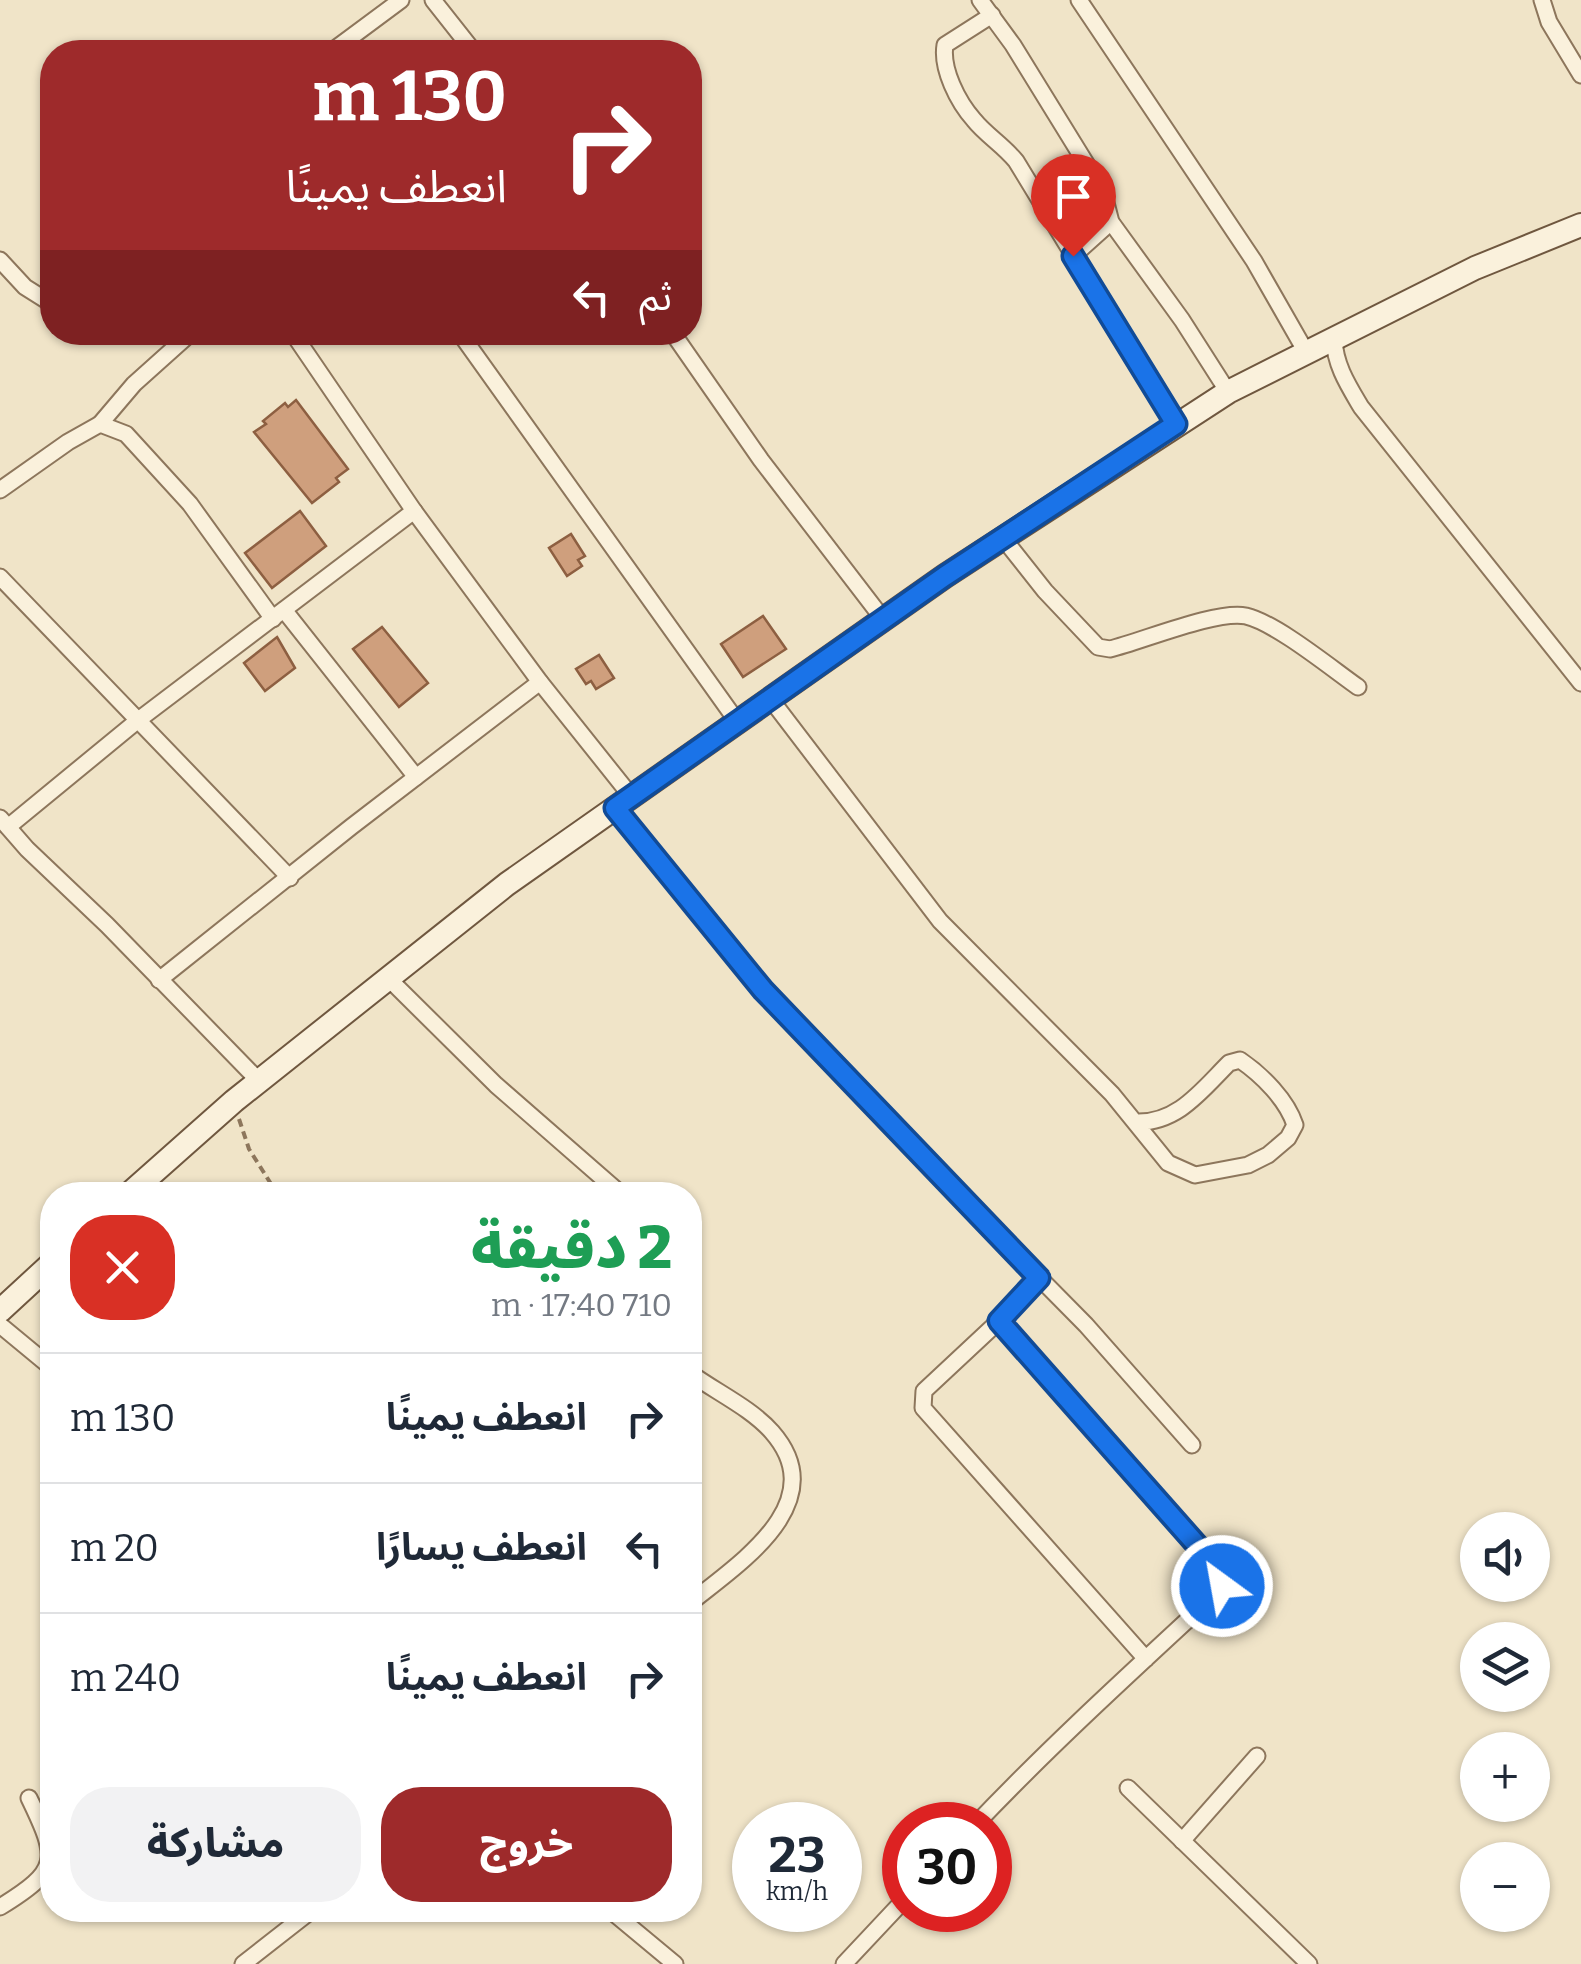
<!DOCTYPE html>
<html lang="ar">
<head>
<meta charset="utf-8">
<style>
	:root { --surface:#fff; --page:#f2f2f3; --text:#1f2937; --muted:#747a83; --line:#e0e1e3; --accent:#9e2a2b }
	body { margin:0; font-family:Bitter,"Noto Sans Arabic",serif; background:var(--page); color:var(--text); direction:rtl; height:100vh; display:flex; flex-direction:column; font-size:38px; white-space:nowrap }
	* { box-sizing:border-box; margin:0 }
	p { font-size:32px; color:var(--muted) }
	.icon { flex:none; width:55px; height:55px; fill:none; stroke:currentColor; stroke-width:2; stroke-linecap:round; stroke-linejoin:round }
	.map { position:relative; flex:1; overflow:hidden; direction:ltr }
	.sheet { position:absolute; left:40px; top:1182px; width:662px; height:740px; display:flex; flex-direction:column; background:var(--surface); border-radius:40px; box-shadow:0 2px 8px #0004; direction:rtl }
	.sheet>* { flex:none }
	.hud { position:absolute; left:40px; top:40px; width:662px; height:305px; border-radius:40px; box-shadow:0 2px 8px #0004; direction:rtl; background:#9e2a2b; color:#fff; overflow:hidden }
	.buttons { position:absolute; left:1460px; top:1512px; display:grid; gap:20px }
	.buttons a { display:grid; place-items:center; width:90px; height:90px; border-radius:50%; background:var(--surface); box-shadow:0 2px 8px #0004; font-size:50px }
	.speed { position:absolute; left:732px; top:1802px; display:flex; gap:20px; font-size:50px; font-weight:700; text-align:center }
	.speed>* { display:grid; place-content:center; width:130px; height:130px; border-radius:50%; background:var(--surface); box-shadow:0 2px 8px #0004; line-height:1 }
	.speed small { font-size:25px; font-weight:400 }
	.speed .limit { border:15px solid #d22; background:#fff; color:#111 }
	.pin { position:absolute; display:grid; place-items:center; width:85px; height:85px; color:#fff; margin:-102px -42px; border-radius:50% 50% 50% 0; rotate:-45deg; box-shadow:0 0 10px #0007 }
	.pin .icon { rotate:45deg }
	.me { position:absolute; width:110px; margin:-55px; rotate:328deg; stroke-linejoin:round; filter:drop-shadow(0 0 8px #0008) }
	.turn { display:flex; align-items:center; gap:35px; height:210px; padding:0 30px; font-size:45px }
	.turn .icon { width:130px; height:130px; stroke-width:2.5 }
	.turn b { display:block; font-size:70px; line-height:85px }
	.then { display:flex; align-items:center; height:95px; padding:0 30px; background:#0003; gap:20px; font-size:38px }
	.round { display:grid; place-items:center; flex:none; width:105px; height:105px; border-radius:40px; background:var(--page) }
	.summary { display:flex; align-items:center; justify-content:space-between; height:170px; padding:0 30px }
	h1 { font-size:60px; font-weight:800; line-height:75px; color:#1e9e55 }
	.primary-button { display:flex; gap:20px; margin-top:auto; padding:20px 30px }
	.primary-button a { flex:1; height:115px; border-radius:40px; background:var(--accent); color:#fff; font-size:40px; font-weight:800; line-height:115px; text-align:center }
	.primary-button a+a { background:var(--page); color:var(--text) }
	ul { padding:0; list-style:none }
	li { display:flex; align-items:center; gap:30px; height:130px; padding:0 30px; border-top:2px solid var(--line) }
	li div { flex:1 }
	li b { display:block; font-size:38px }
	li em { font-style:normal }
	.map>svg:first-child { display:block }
	.building { fill:#cf9f7d; stroke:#8d5f41; stroke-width:2.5 }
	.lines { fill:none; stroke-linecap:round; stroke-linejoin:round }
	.street-casing { stroke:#8d765c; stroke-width:19 }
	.secondary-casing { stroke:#6f573f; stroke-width:26 }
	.path { stroke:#8d765c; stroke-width:4; stroke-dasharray:8 5; stroke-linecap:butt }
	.street { stroke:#faf1dc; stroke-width:15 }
	.secondary { stroke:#faf1dc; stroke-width:22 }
	.route-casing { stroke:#114b97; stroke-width:25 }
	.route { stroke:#1a73e8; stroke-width:18 }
</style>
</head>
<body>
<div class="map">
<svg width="1581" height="1964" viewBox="0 0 1581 1964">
	<rect width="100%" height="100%" fill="#f0e4c8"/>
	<g class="building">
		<polygon points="296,400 348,469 336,478 339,482 312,503 254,432 266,424 263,421 285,403 288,407"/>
		<polygon points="300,511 326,546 272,588 245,553"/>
		<polygon points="571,534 585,556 578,560 582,566 567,576 549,548"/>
		<polygon points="763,616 786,649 743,677 721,644"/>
		<polygon points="382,627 428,683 399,707 353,649"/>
		<polygon points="277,637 295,668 265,691 244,663"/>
		<polygon points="599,655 614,678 596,689 591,681 586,684 576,669"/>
	</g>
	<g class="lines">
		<g class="street-casing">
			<g id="street">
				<polyline points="433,0 474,52"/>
				<polyline points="980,0 1013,45 1103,191 1111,222 1182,320 1228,392"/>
				<polyline points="1079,0 1254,261 1306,352"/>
				<polyline points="1542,0 1549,22 1581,75"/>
				<path d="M 992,15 L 945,45 C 941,69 958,102 974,120 C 986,135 1003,145 1016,161 L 1176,424"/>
				<polyline points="331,52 401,0"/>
				<polyline points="1073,256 1111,222"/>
				<polyline points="0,260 25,287 52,304"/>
				<polyline points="292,332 414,511 540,682 631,796"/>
				<polyline points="459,332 736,720"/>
				<polyline points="672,332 761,460 883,619"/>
				<path d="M 1334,339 C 1335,365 1348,385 1361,407 L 1581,683"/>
				<polyline points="100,424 134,384 192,332"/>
				<polyline points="0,490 68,442 100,424 126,434 190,504 273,619"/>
				<path d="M 1003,538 L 1045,591 L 1098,647 L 1110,649 C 1143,641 1216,610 1246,616 C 1276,623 1331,668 1358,687"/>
				<polyline points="0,577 290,878"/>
				<polyline points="284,610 416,777"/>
				<path d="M 769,697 L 940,921 L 1112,1094 L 1168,1163 L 1195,1175 L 1248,1165 L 1268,1155 L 1288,1138 L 1295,1125 C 1287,1100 1262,1075 1240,1060 L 1229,1063 C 1201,1091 1177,1124 1135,1122"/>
				<polyline points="615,808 763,990 931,1168 1086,1325 1192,1445"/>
				<polyline points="0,818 27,849 107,925 259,1081"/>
				<polyline points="8,827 137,721 414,511"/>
				<polyline points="387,977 496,1085 622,1195"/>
				<polyline points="159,980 351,827 540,682"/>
				<polyline points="999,1321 1039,1279"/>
				<polyline points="0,1325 52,1368"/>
				<path d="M 690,1373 C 716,1392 751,1408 772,1432 C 834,1503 738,1564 690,1603"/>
				<polyline points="1128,1788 1309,1964"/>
				<path d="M 975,1825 C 1053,1743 1136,1668 1219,1591 L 1222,1586 L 1219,1570 L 999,1321 L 924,1391 L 923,1408 L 1146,1659"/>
				<polyline points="1182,1841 1257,1756"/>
				<path d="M 0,1907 C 60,1870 59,1860 29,1798"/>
				<polyline points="610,1910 675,1964"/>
				<polyline points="243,1964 312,1910"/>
				<polyline points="844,1964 905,1899"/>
			</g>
		</g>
		<g class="secondary-casing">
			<g id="secondary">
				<polyline points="128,1195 234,1101 507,884 945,576 1228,392 1475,268 1581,225"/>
				<polyline points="0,1311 52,1263"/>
			</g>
		</g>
		<polyline class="path" points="239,1119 249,1149 278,1195"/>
		<use href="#street" class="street"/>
		<use href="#secondary" class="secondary"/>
	</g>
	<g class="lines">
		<g class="route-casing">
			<polyline id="route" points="1073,256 1176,424 945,576 615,808 763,990 1039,1278 999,1321 1219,1570 1222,1586"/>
		</g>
		<use href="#route" class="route"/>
	</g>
</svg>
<div class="buttons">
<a><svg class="icon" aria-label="sound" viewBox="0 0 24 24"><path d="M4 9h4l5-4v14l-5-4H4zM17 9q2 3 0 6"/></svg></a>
<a><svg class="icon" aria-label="layers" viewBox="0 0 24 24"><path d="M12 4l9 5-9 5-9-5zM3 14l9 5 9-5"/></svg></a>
<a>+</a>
<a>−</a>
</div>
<div class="speed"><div>23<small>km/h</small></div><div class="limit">30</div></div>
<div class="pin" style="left:1073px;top:256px;background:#d93025"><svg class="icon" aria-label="arrive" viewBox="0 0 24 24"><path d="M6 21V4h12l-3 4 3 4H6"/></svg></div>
<svg class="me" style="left:1222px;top:1586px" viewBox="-20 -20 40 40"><circle r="17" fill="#1a73e8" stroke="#fff" stroke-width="3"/><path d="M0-11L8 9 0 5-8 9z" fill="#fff"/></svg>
<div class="hud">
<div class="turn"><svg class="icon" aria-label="right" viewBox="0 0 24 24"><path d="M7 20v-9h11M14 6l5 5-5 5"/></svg><div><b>130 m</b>انعطف يمينًا</div></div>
<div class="then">ثم<svg class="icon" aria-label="left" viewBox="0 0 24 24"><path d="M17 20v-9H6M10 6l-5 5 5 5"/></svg></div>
</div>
<section class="sheet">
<div class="summary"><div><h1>2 دقيقة</h1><p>710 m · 17:40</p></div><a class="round" style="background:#d93025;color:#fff"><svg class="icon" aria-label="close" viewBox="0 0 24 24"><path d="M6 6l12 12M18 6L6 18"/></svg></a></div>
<ul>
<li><svg class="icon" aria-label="right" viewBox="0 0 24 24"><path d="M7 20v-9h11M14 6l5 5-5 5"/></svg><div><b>انعطف يمينًا</b></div><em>130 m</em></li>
<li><svg class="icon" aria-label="left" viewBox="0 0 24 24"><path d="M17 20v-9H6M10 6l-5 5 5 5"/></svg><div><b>انعطف يسارًا</b></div><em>20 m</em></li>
<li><svg class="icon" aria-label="right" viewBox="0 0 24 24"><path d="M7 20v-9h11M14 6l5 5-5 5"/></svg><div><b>انعطف يمينًا</b></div><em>240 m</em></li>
</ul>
<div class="primary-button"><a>خروج</a><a>مشاركة</a></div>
</section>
</div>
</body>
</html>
